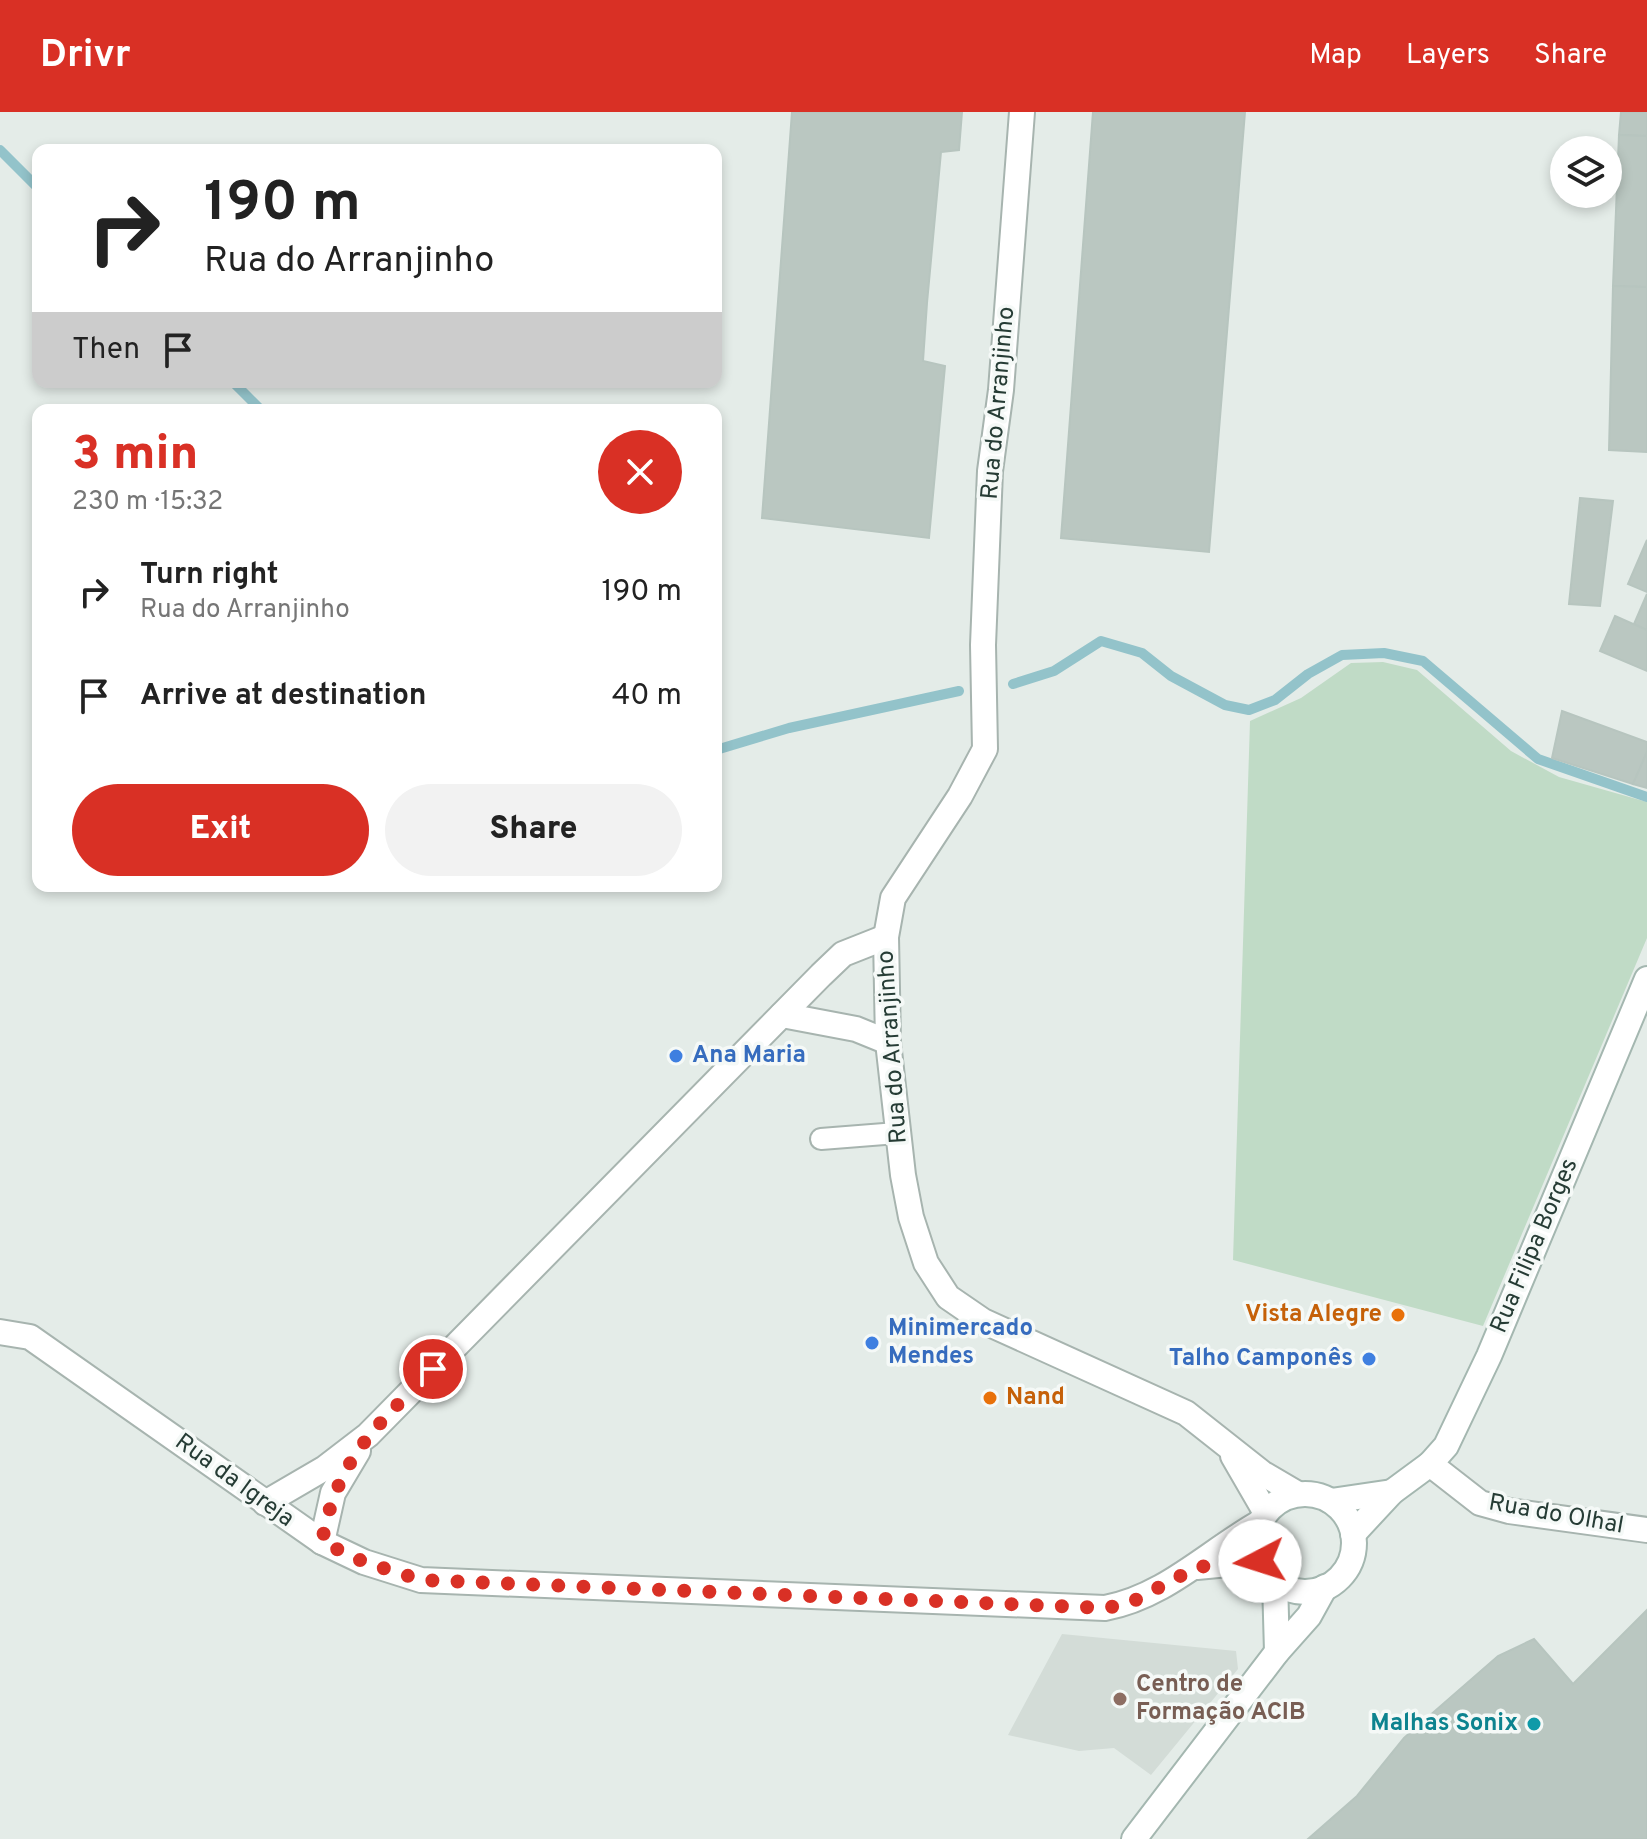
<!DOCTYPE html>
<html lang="en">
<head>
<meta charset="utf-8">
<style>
	:root { --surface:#fff; --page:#f2f2f2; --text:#222; --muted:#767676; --accent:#d93025 }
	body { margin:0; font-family:Overpass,sans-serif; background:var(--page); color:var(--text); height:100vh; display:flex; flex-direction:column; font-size:30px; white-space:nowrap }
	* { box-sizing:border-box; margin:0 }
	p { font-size:26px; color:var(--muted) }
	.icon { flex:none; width:44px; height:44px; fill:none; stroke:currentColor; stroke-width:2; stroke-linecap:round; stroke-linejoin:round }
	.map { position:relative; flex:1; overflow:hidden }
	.side { position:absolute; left:32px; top:292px; width:690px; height:488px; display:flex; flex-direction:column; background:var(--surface); border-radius:16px; box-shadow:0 4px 12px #0003 }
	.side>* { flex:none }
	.hud { position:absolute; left:32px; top:32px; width:690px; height:244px; border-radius:16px; box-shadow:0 4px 12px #0003; background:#fff; color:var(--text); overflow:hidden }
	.controls { position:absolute; left:1550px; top:24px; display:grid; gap:16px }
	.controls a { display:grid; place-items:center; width:72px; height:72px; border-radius:50%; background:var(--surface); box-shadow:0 4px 12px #0003; font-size:40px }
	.pin { position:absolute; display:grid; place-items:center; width:68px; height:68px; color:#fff; margin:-34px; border:4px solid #fff; border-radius:50%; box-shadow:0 2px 8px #0007 }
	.me { position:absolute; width:88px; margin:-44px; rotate:265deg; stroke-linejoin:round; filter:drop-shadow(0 0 6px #0008) }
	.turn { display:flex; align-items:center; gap:28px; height:168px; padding:0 40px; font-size:36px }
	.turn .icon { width:104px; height:104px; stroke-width:2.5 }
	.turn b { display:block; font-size:56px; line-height:68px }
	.then { display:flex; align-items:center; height:76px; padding:0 40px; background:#0003; gap:16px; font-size:30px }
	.round { display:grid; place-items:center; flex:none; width:84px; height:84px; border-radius:42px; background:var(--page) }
	.overview { display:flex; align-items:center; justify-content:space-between; height:136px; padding:0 40px }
	h1 { font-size:48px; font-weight:800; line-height:60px; color:var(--accent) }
	.button { display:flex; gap:16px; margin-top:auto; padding:16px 40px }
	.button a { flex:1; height:92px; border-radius:48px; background:var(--accent); color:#fff; font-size:32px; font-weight:800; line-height:92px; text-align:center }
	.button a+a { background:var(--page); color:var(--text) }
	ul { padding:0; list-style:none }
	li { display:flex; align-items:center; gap:24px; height:104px; padding:0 40px }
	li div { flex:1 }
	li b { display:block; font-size:30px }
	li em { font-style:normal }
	header { display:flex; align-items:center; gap:48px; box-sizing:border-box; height:112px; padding:0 40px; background:var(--accent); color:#fff }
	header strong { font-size:38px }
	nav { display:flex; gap:44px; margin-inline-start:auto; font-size:28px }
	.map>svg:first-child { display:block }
	.built { fill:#d3dcd7 }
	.green { fill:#c0dbc6 }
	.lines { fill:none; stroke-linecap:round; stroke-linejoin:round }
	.stream { stroke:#93c3ca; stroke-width:10 }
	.building { fill:#bac7c1; stroke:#b7c5bf; stroke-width:2 }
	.lane-casing { stroke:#a7b4af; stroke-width:24 }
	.street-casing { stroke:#a7b4af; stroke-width:28 }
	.secondary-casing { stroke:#a4b7b0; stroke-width:28 }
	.lane { stroke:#fff; stroke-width:20 }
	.street { stroke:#fff; stroke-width:24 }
	.secondary { stroke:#fff; stroke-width:24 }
	.route { stroke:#d93025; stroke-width:14; stroke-dasharray:0 25.2 }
	.shop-dot { fill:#3f7fe0; stroke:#f5f9f7; stroke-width:3 }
	.food-dot { fill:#e8710a; stroke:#f5f9f7; stroke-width:3 }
	.education-dot { fill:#8d6e63; stroke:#f5f9f7; stroke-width:3 }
	.culture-dot { fill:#0f9aa8; stroke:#f5f9f7; stroke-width:3 }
	.labels { text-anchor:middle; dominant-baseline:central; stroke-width:7; stroke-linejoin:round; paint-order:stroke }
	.street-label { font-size:24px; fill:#263c35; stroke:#f5f9f7 }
	.shop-label { font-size:24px; font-weight:bold; fill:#366cbe; stroke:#f5f9f7; text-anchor:start }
	.food-label { font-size:24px; font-weight:bold; fill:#c56008; stroke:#f5f9f7; text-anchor:end }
	.education-label { font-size:24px; font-weight:bold; fill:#785e54; stroke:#f5f9f7; text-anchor:start }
	.culture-label { font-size:24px; font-weight:bold; fill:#0d838f; stroke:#f5f9f7; text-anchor:end }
</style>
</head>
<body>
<header>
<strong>Drivr</strong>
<nav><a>Map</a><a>Layers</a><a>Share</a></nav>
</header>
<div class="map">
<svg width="1647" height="1727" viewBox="0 0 1647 1727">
	<rect width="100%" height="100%" fill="#e4ece8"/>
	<polygon class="built" points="1062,1522 1236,1539 1238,1557 1151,1663 1114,1636 1079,1639 1008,1623"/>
	<polygon class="green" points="1383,550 1417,558 1511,639 1559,665 1647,690 1647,826 1483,1214 1233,1148 1250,609 1301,586 1351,551"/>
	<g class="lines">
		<g class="stream">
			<polyline points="0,38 38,76"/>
			<polyline points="233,270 261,298"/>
			<polyline points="1013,572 1054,559 1101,529 1142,541 1171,564 1225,593 1249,598 1275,588 1308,562 1342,543 1384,541 1423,549 1538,647 1647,685"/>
			<polyline points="716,638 789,616 959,579"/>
		</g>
	</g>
	<g class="building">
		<polygon points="792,0 962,0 959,38 941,40 927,191 923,249 945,254 929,426 762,406"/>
		<polygon points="1093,0 1245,0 1209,440 1061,426"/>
		<polygon points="1621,0 1647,0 1647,24 1619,23"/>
		<polygon points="1619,23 1647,24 1647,175 1613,174"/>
		<polygon points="1613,174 1647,175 1647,340 1609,338"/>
		<polygon points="1580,386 1613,389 1600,494 1569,492"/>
		<polygon points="1647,428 1647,480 1628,472"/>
		<polygon points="1647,482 1647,518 1634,512"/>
		<polygon points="1615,504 1647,518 1647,559 1600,539"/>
		<polygon points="1562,599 1647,630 1647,640 1633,672 1552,646"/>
		<polygon points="1647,640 1647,676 1633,672"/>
		<polygon points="1647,1498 1647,1727 1308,1727 1357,1684 1404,1626 1498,1544 1534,1527 1573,1572"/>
	</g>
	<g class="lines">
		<g class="lane-casing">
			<polyline id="lane" points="821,1027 897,1021"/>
		</g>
		<g class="street-casing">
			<g id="street">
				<polyline points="1022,0 1001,278 990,359 983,533 985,637 960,684 893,786 886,825 888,930 903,1063 911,1105 926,1151 948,1185 983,1209 1186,1301 1262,1361 1298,1382"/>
				<polyline points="782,903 856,917 888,930"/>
				<path d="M 0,1220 L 30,1225 L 322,1430 L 364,1450 L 421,1468 L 1105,1496 C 1165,1485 1209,1439 1261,1410"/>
				<polyline points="1233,1344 1266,1401"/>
				<polyline points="1430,1352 1480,1391 1509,1399 1647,1418"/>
				<polyline points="265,1391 325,1356 368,1323 821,863 843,842 886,825"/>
				<polyline points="322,1430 333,1381 358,1339"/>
				<polyline points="1197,1455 1260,1449"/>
			</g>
		</g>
		<g class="secondary-casing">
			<g id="secondary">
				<circle cx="1305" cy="1431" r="49"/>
				<polyline points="1331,1389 1392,1380"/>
				<polyline points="1353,1422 1392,1380 1430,1352 1446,1334 1489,1244 1647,867"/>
				<polyline points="1275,1469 1277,1540"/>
				<polyline points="1134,1727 1277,1540 1309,1504 1325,1475"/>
			</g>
		</g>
		<use href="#lane" class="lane"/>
		<use href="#street" class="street"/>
		<use href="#secondary" class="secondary"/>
	</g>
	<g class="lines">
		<path class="route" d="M 433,1257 C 376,1315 337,1346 322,1430 L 364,1450 L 421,1468 L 1105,1496 L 1128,1492 L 1197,1455 L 1260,1449"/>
	</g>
	<g class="shop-dot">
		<circle cx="676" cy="944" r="8"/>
		<circle cx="872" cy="1231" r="8"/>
		<circle cx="1369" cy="1247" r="8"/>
	</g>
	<g class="food-dot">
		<circle cx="1398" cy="1203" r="8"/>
		<circle cx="990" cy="1286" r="8"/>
	</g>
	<circle class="education-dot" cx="1120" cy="1587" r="8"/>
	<circle class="culture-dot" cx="1534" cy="1612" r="8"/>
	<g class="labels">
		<g class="street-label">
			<text transform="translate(999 291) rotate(-85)">Rua do Arranjinho</text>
			<text transform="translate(893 935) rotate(-94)">Rua do Arranjinho</text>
			<text transform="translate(1535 1134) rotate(-67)">Rua Filipa Borges</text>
			<text transform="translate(234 1369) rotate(36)">Rua da Igreja</text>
			<text transform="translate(1556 1403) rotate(10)">Rua do Olhal</text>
		</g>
		<g class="shop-label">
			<text x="692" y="944">Ana Maria</text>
			<text x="888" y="1217">Minimercado<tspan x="888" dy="28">Mendes</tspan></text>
			<text x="1353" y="1247" text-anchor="end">Talho Camponês</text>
		</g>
		<g class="food-label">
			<text x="1382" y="1203">Vista Alegre</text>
			<text x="1006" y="1286" text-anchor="start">Nand</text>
		</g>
		<g class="education-label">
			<text x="1136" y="1573">Centro de<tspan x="1136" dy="28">Formação ACIB</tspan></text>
		</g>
		<g class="culture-label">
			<text x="1518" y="1612">Malhas Sonix</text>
		</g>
	</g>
</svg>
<div class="controls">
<a><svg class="icon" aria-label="layers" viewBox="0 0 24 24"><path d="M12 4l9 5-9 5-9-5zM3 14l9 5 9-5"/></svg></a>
</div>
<div class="pin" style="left:433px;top:1257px;background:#d93025"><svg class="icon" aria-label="arrive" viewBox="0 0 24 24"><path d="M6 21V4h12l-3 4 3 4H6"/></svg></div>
<svg class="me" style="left:1260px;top:1449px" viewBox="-20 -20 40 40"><circle r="19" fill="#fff"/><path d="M0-13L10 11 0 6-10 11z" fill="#d93025"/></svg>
<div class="hud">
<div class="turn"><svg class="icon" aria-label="right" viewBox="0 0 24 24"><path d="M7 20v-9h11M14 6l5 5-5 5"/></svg><div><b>190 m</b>Rua do Arranjinho</div></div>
<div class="then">Then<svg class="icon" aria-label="arrive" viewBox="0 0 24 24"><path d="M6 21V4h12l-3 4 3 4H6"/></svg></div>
</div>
<section class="side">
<div class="overview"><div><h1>3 min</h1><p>230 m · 15:32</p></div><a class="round" style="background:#d93025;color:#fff"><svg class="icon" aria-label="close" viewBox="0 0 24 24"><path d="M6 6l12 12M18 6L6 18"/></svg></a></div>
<ul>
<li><svg class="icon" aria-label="right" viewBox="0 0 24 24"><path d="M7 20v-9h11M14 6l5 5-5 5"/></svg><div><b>Turn right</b><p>Rua do Arranjinho</p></div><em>190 m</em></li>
<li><svg class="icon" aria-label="arrive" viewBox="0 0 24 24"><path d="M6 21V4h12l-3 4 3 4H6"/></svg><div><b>Arrive at destination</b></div><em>40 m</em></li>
</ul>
<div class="button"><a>Exit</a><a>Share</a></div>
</section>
</div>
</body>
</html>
